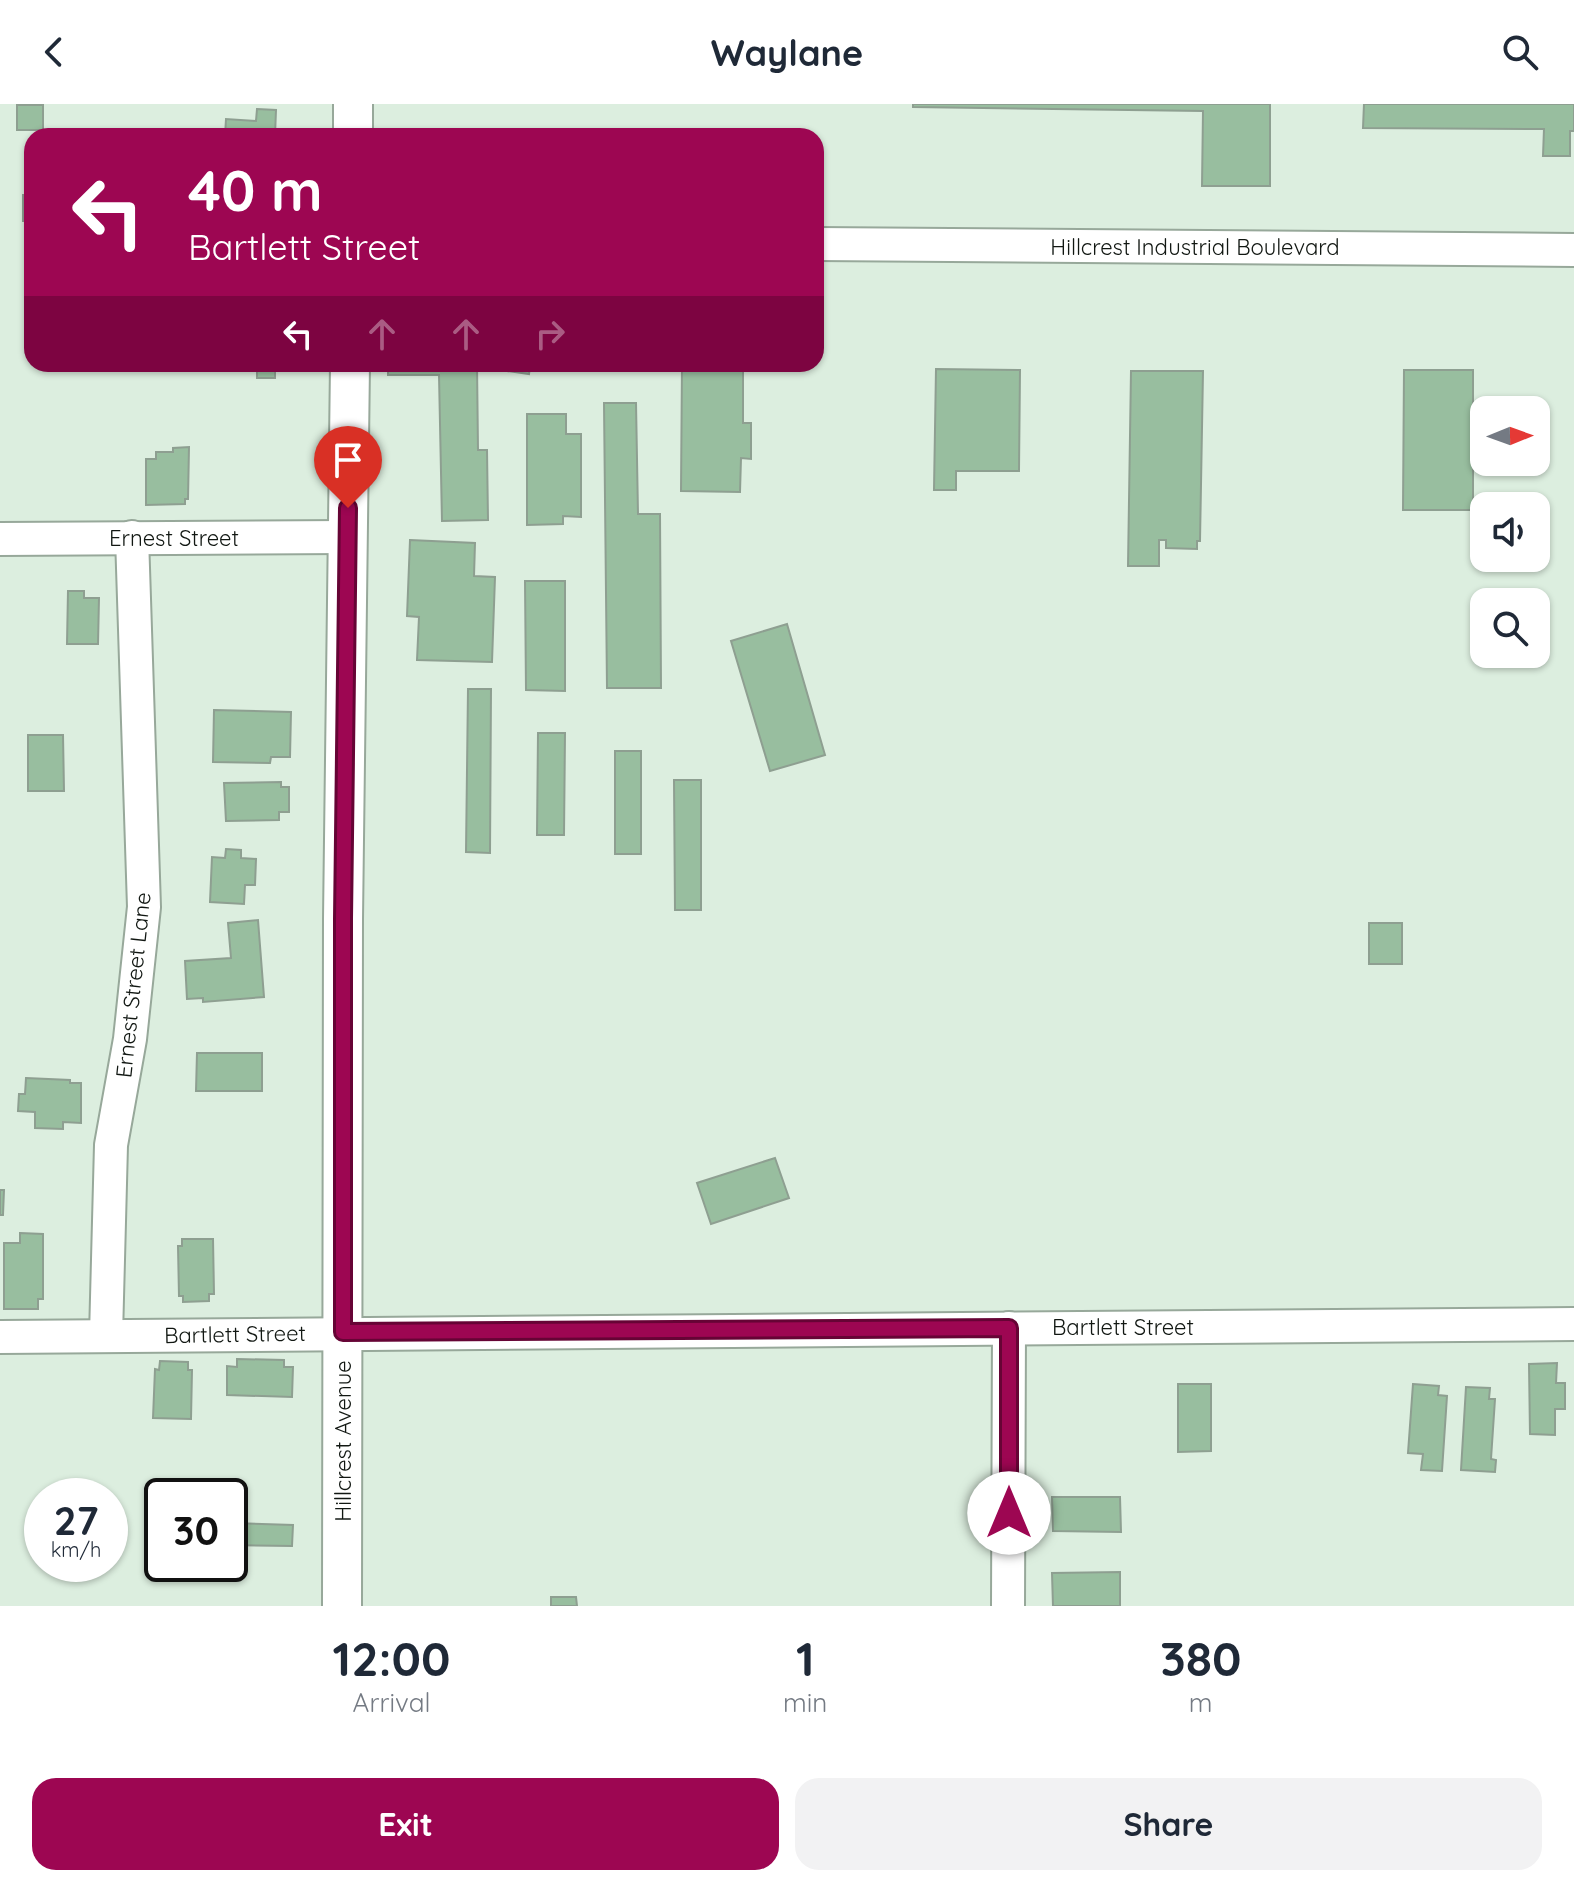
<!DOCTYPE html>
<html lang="en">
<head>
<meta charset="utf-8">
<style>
	:root { --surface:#fff; --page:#f2f2f3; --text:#1f2937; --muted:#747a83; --accent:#9d0652 }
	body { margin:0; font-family:Quicksand,sans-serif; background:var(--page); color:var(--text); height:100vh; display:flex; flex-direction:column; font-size:30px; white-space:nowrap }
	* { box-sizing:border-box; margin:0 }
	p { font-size:26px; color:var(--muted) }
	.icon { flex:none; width:44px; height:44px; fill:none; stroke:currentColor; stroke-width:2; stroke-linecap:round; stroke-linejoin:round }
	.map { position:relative; height:1502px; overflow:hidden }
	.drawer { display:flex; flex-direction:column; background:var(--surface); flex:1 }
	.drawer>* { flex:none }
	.top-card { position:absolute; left:24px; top:24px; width:800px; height:244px; border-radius:24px; box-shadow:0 2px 6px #0004; background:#9d0652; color:#fff; overflow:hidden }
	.needle { width:52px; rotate:89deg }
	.fabs { position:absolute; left:1470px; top:292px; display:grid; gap:16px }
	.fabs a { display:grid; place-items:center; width:80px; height:80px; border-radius:16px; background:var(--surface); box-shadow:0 2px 6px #0004; font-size:40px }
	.speed { position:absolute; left:24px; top:1374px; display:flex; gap:16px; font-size:40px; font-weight:700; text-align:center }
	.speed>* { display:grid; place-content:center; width:104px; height:104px; border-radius:50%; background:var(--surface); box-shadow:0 2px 6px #0004; line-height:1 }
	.speed small { font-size:20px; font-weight:400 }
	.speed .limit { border:4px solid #111; border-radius:12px; background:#fff; color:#111 }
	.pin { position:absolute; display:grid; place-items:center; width:68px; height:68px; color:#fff; margin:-82px -34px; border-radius:50% 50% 50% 0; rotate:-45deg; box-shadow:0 0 8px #0007 }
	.pin .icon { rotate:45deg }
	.me { position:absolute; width:88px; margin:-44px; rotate:0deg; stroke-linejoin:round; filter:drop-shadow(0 0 6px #0008) }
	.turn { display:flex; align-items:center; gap:28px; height:168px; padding:0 32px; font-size:36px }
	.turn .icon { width:104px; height:104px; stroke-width:2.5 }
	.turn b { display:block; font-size:56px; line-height:68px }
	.lanes { display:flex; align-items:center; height:76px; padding:0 32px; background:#0003; justify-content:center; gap:40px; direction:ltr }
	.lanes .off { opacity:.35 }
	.eta { display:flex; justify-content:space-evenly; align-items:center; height:136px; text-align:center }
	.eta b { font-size:48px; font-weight:700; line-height:56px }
	.action { display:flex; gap:16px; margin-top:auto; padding:16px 32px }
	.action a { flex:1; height:92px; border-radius:24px; background:var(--accent); color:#fff; font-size:32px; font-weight:700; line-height:92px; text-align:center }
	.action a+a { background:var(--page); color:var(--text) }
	header { display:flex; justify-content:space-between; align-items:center; height:104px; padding:0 32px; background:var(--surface); font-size:36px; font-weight:700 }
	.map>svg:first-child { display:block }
	.building { fill:#98be9f; stroke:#8e9f91; stroke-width:2 }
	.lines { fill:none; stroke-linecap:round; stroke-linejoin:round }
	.minor-casing { stroke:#97a89a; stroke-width:36 }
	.tertiary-casing { stroke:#97a89a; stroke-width:42 }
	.minor { stroke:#fff; stroke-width:32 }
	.tertiary { stroke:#fff; stroke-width:38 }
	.route-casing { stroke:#660435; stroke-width:20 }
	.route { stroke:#9d0652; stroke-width:14 }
	.labels { text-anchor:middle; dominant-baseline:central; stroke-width:7; stroke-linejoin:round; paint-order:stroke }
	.street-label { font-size:22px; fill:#111712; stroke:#fff }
</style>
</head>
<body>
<header><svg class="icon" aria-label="back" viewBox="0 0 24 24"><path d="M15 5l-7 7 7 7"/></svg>Waylane<svg class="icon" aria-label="search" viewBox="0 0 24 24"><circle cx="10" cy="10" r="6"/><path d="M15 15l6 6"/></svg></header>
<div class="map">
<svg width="1574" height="1502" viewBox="0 0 1574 1502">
	<rect width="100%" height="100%" fill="#dceedf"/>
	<g class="building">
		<polygon points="913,0 1270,0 1270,82 1202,82 1203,7 913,3"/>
		<polygon points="1364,0 1574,0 1574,27 1570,27 1570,52 1543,52 1544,25 1363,24"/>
		<rect x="17" y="1" width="26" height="25"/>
		<polygon points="257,5 276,6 275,32 225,32 226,15 256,17"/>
		<rect x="23" y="91" width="9" height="26"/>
		<rect x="257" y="260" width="18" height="14"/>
		<polygon points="388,260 477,260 478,346 487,346 488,416 442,417 439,271 388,271"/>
		<polygon points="501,260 557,260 557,266 530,262 529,270 500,266"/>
		<polygon points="682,260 743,260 743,319 751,319 751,355 741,354 740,388 681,387"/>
		<polygon points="936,265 1020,266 1019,367 956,367 956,386 934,386"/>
		<polygon points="1404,266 1473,266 1473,406 1403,406"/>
		<polygon points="1131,267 1203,267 1200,437 1197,437 1197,445 1166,444 1166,436 1159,436 1159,462 1128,462"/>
		<polygon points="604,299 636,299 638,410 660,410 661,584 607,584"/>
		<polygon points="527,310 566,310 566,330 581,330 581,413 563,412 563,420 527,421"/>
		<polygon points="189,343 188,395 185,395 185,400 146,401 146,355 156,355 156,348 173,348 173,344"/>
		<polygon points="410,436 475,439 474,472 495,473 492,558 417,556 419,513 407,512"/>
		<polygon points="525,477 565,477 565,587 526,586"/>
		<polygon points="68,487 84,487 84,494 99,494 98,540 67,540"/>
		<polygon points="787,520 825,651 770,667 731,537"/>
		<polygon points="468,585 491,585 490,749 466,748"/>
		<polygon points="214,606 291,608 290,653 271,653 270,659 213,658"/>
		<polygon points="538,629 565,629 564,731 537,731"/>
		<polygon points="28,631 63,631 64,687 28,687"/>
		<rect x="615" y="647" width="26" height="103"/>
		<polygon points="674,676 701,676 701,806 675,806"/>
		<polygon points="281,678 281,683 289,683 289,708 279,708 279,716 226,717 224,679"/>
		<polygon points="226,745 241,746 241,754 256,755 255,781 245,781 244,800 210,798 212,753 225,754"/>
		<polygon points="258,816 264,893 203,898 203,894 187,895 185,857 231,854 228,819"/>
		<rect x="1369" y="819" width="33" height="41"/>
		<polygon points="197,949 262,949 262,987 196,987"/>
		<polygon points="26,974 70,976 70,979 81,979 81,1019 63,1018 63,1025 35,1024 35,1008 18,1007 19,990 25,990"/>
		<polygon points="775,1054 789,1094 711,1120 697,1079"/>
		<polygon points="0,1086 4,1086 3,1111 0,1111"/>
		<polygon points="20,1129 43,1130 43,1195 38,1195 38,1205 4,1205 4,1139 20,1139"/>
		<polygon points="182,1135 213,1135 214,1190 209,1190 209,1197 183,1198 183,1192 179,1192 178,1142 182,1142"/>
		<polygon points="237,1255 284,1256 284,1263 293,1263 292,1293 227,1291 227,1262 237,1263"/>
		<polygon points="160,1257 188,1258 188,1266 192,1266 191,1315 153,1314 155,1265 159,1266"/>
		<polygon points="1557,1259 1556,1279 1565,1279 1565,1305 1555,1305 1555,1331 1530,1330 1529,1260"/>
		<polygon points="1178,1280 1211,1280 1211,1347 1178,1348"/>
		<polygon points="1413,1280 1439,1282 1438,1291 1447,1292 1442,1367 1421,1366 1423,1350 1408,1349"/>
		<polygon points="1466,1283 1490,1284 1489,1295 1495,1295 1491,1355 1496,1356 1495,1368 1461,1366"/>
		<polygon points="1052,1393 1120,1393 1121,1428 1053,1427"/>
		<polygon points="230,1419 293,1421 292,1442 230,1441"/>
		<polygon points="1120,1468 1120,1502 1053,1502 1052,1469"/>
		<polygon points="551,1493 576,1493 577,1502 551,1502"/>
	</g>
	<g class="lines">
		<g class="minor-casing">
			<g id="minor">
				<polyline points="816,140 1574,146"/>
				<polyline points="0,435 347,433"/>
				<polyline points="106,1232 111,1041 130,935 144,803 132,433"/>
				<polyline points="0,1233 1574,1220"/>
				<polyline points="1008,1502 1009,1224"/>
			</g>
		</g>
		<g class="tertiary-casing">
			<g id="tertiary">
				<polyline points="353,32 353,0"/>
				<polyline points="342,1502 343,815 350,260"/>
			</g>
		</g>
		<use href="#minor" class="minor"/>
		<use href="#tertiary" class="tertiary"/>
	</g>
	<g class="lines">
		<g class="route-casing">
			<polyline id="route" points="348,404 343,815 343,1228 1009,1224 1009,1409"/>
		</g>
		<use href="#route" class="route"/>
	</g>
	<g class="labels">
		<g class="street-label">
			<text x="1195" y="143">Hillcrest Industrial Boulevard</text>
			<text x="174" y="434">Ernest Street</text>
			<text transform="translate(133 881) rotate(-84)">Ernest Street Lane</text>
			<text x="1123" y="1223">Bartlett Street</text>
			<text transform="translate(235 1230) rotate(-1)">Bartlett Street</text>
			<text transform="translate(343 1337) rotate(-90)">Hillcrest Avenue</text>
		</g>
	</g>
</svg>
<div class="fabs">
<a><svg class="needle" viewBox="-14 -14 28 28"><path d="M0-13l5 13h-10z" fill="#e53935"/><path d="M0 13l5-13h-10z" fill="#747a83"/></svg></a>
<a><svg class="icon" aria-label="sound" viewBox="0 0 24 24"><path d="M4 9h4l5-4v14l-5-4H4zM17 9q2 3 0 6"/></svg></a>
<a><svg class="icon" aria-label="search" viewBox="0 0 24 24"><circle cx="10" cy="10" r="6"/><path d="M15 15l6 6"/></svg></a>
</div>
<div class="speed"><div>27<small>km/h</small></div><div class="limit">30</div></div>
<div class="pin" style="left:348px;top:404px;background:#d93025"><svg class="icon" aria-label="arrive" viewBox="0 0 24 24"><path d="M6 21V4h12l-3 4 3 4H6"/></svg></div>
<svg class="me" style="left:1009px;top:1409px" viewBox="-20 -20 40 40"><circle r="19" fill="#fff"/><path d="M0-13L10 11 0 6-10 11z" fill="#9d0652"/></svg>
<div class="top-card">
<div class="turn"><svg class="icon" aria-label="left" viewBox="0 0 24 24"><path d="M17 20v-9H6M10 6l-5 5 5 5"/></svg><div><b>40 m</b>Bartlett Street</div></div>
<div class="lanes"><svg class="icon" aria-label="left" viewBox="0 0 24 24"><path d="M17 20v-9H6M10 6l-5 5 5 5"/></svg><svg class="icon off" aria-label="ahead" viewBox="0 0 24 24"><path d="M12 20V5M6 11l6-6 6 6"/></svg><svg class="icon off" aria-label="ahead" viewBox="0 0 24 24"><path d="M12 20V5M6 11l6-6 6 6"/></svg><svg class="icon off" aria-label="right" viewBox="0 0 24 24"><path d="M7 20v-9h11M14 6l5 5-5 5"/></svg></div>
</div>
</div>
<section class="drawer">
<div class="eta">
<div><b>12:00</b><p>Arrival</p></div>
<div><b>1</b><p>min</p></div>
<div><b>380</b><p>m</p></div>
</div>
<div class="action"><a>Exit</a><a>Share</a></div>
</section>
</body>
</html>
